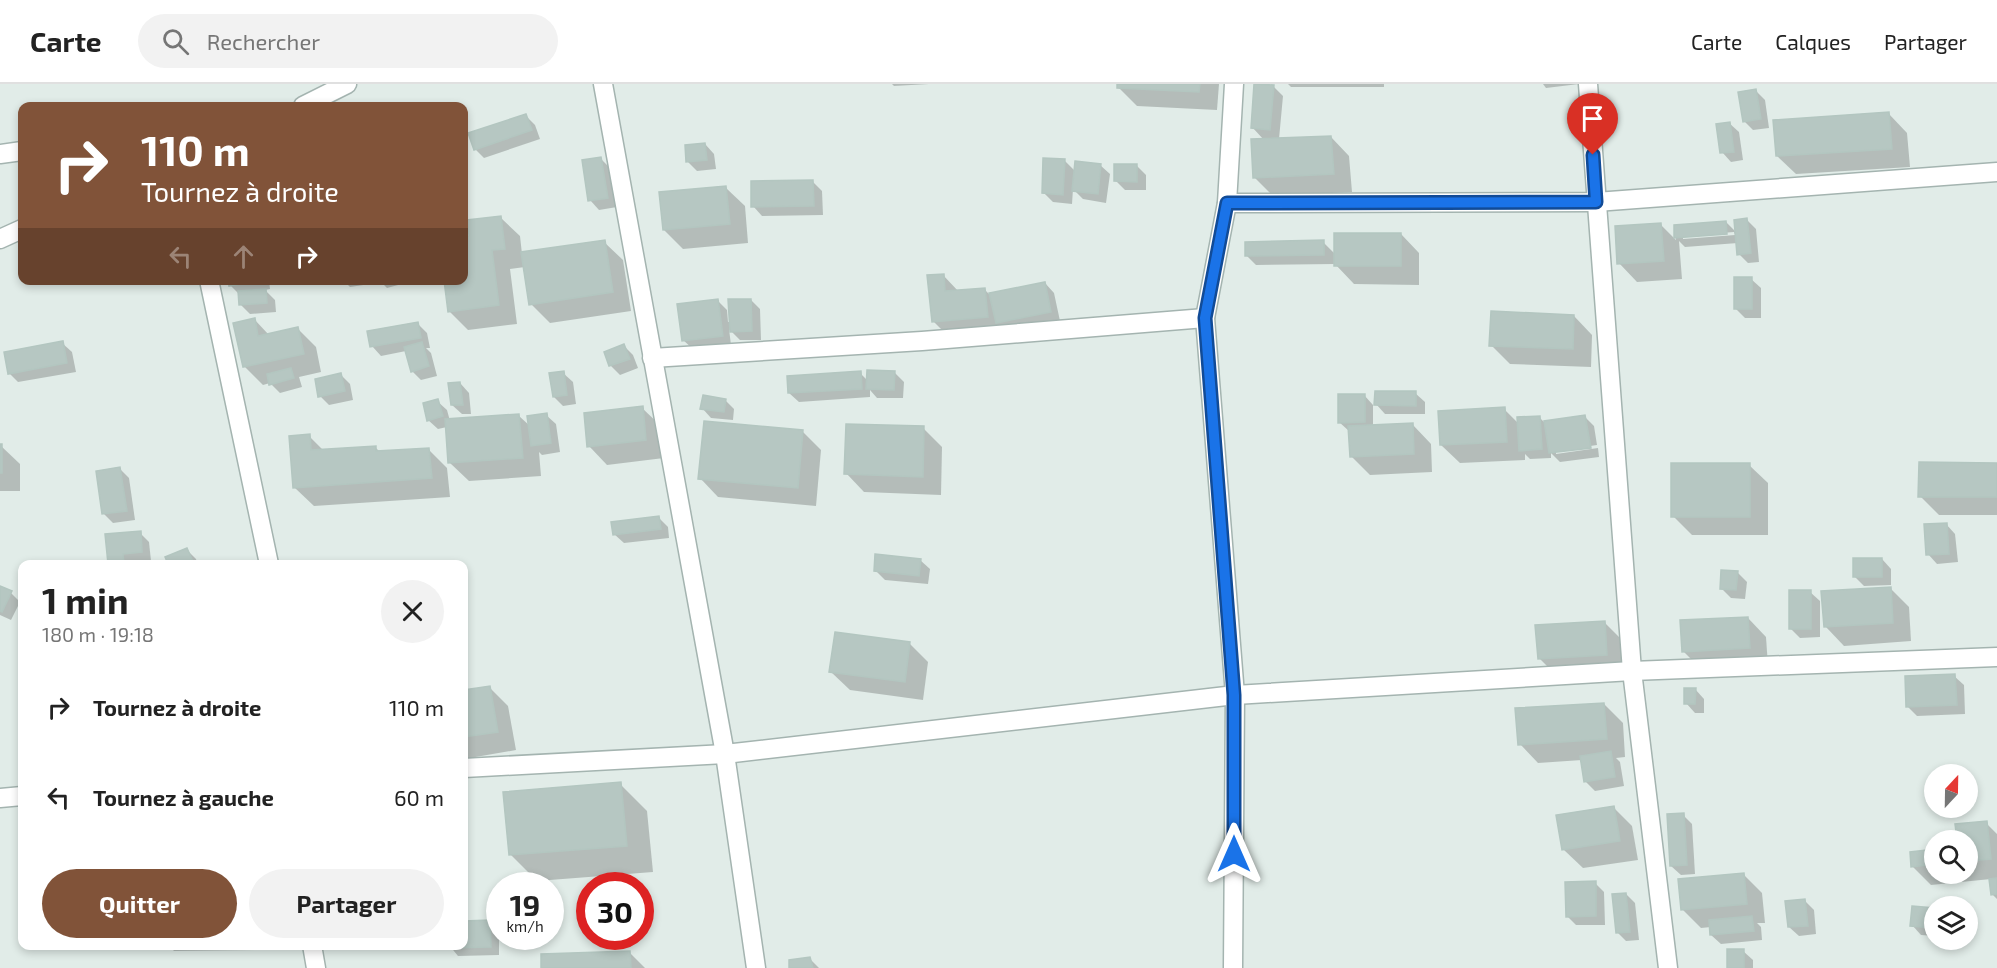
<!DOCTYPE html>
<html lang="fr">
<head>
<meta charset="utf-8">
<style>
	:root { --surface:#fff; --page:#f2f2f2; --text:#222; --muted:#767676; --line:#e0e0e0; --accent:#815339 }
	body { margin:0; font-family:"Exo 2",sans-serif; background:var(--page); color:var(--text); height:100vh; display:flex; flex-direction:column; font-size:22px; white-space:nowrap }
	* { box-sizing:border-box; margin:0 }
	p { font-size:20px; color:var(--muted) }
	.icon { flex:none; width:33px; height:33px; fill:none; stroke:currentColor; stroke-width:2; stroke-linecap:round; stroke-linejoin:round }
	.map { position:relative; flex:1; overflow:hidden }
	.sheet { position:absolute; left:18px; top:476px; width:450px; height:390px; display:flex; flex-direction:column; background:var(--surface); border-radius:12px; box-shadow:0 3px 9px #0003 }
	.sheet>* { flex:none }
	.top-card { position:absolute; left:18px; top:18px; width:450px; height:183px; border-radius:12px; box-shadow:0 3px 9px #0003; background:#815339; color:#fff; overflow:hidden }
	.needle { width:39px; rotate:22deg }
	.tools { position:absolute; left:1924px; top:680px; display:grid; gap:12px }
	.tools a { display:grid; place-items:center; width:54px; height:54px; border-radius:50%; background:var(--surface); box-shadow:0 3px 9px #0003; font-size:30px }
	.speed { position:absolute; left:486px; top:788px; display:flex; gap:12px; font-size:30px; font-weight:700; text-align:center }
	.speed>* { display:grid; place-content:center; width:78px; height:78px; border-radius:50%; background:var(--surface); box-shadow:0 3px 9px #0003; line-height:1 }
	.speed small { font-size:15px; font-weight:400 }
	.speed .limit { border:9px solid #d22; background:#fff; color:#111 }
	.pin { position:absolute; display:grid; place-items:center; width:51px; height:51px; color:#fff; margin:-62px -26px; border-radius:50% 50% 50% 0; rotate:-45deg; box-shadow:0 0 6px #0007 }
	.pin .icon { rotate:45deg }
	.me { position:absolute; width:66px; margin:-33px; rotate:0deg; stroke-linejoin:round; filter:drop-shadow(0 0 4px #0008) }
	.turn { display:flex; align-items:center; gap:21px; height:126px; padding:0 24px; font-size:27px }
	.turn .icon { width:78px; height:78px; stroke-width:2.5 }
	.turn b { display:block; font-size:42px; line-height:51px }
	.lanes { display:flex; align-items:center; height:57px; padding:0 24px; background:#0003; justify-content:center; gap:30px; direction:ltr }
	.lanes .off { opacity:.35 }
	.round { display:grid; place-items:center; flex:none; width:63px; height:63px; border-radius:32px; background:var(--page) }
	.head { display:flex; align-items:center; justify-content:space-between; height:102px; padding:0 24px }
	h1 { font-size:36px; font-weight:700; line-height:45px }
	.action { display:flex; gap:12px; margin-top:auto; padding:12px 24px }
	.action a { flex:1; height:69px; border-radius:36px; background:var(--accent); color:#fff; font-size:24px; font-weight:700; line-height:69px; text-align:center }
	.action a+a { background:var(--page); color:var(--text) }
	ul { padding:0; list-style:none }
	li { display:flex; align-items:center; gap:18px; height:90px; padding:0 24px }
	li div { flex:1 }
	li b { display:block; font-size:22px }
	li em { font-style:normal }
	header { display:flex; align-items:center; gap:36px; box-sizing:border-box; height:84px; padding:0 30px; background:var(--surface); border-bottom:2px solid var(--line) }
	header strong { font-size:28px }
	nav { display:flex; gap:33px; margin-inline-start:auto; font-size:21px }
	.search { width:420px; height:54px; background:var(--page); display:flex; align-items:center; gap:15px; box-sizing:border-box; padding:0 21px; border-radius:33px; color:var(--muted); font-size:22px }
	.map>svg:first-child { display:block }
	.shadow { fill:#0003; fill-rule:evenodd }
	.building { fill:#b6c7c2; stroke:#b3c6c0; stroke-width:1.5 }
	.lines { fill:none; stroke-linecap:round; stroke-linejoin:round }
	.street-casing { stroke:#a4b4b0; stroke-width:21 }
	.street { stroke:#fff; stroke-width:18 }
	.route-casing { stroke:#114b97; stroke-width:15 }
	.route { stroke:#1a73e8; stroke-width:10 }
</style>
</head>
<body>
<header>
<strong>Carte</strong>
<div class="search"><svg class="icon" aria-label="search" viewBox="0 0 24 24"><circle cx="10" cy="10" r="6"/><path d="M15 15l6 6"/></svg>Rechercher</div>
<nav><a>Carte</a><a>Calques</a><a>Partager</a></nav>
</header>
<div class="map">
<svg width="1997" height="884" viewBox="0 0 1997 884">
	<rect width="100%" height="100%" fill="#e1ece8"/>
	<g class="shadow">
		<polygon points="892,0 929,0 894,2"/>
		<polygon points="1118,0 1219,0 1217,26 1137,22 1118,3"/>
		<polygon points="1288,0 1384,0 1384,3 1291,3"/>
		<polygon points="1543,0 1579,0 1546,4"/>
		<polygon points="1274,3 1283,12 1279,55 1331,53 1349,72 1352,108 1273,112 1254,93 1264,56 1252,43"/>
		<polygon points="1756,7 1765,16 1769,44 1753,46 1744,37"/>
		<polygon points="1889,30 1907,49 1910,83 1796,90 1777,72"/>
		<polygon points="526,32 535,41 540,55 484,74 475,65"/>
		<polygon points="1729,39 1739,48 1743,76 1731,78 1722,68"/>
		<polygon points="705,60 714,70 716,85 697,87 688,78"/>
		<polygon points="601,75 610,84 617,123 599,126 590,116"/>
		<polygon points="1064,76 1075,87 1100,81 1110,90 1106,119 1083,115 1073,105 1072,120 1053,118 1044,109"/>
		<polygon points="1137,82 1146,91 1146,106 1125,106 1115,96"/>
		<polygon points="813,98 822,107 823,131 762,132 753,122"/>
		<polygon points="726,104 745,122 748,159 683,165 664,146"/>
		<polygon points="501,134 520,152 522,170 604,158 623,176 631,227 550,239 531,220 525,183 510,185 517,240 468,246 449,227 464,196 464,154 471,154"/>
		<path d="M 1747,136 L 1756,145 L 1759,178 L 1748,179 L 1739,170 L 1738,159 L 1685,163 L 1679,157 L 1682,195 L 1637,198 L 1619,179 L 1661,141 L 1676,156 L 1675,142 L 1726,138 L 1737,149 ZM 1734,148 L 1735,151 L 1683,155 L 1683,152 Z"/>
		<polygon points="1401,150 1419,169 1419,201 1354,200 1335,180 1256,181 1247,172 1323,158 1335,170"/>
		<polygon points="943,191 959,208 985,206 990,211 1045,199 1054,209 1060,237 952,256 934,238"/>
		<polygon points="1751,195 1761,204 1761,234 1745,234 1736,225"/>
		<polygon points="230,196 269,196 270,205 265,206 275,216 276,228 250,230 241,221 240,211 231,202"/>
		<polygon points="343,196 370,196 370,200 350,203"/>
		<polygon points="379,196 413,196 413,197 387,204"/>
		<polygon points="751,216 760,225 761,256 740,256 729,245 731,261 693,265 683,256 718,217 727,226 728,238 731,238"/>
		<polygon points="1574,232 1592,251 1591,283 1510,280 1491,261"/>
		<polygon points="254,235 269,251 297,244 316,263 321,288 299,293 302,303 280,309 270,299 263,301 244,282"/>
		<polygon points="418,240 427,249 430,264 426,264 431,269 437,292 421,296 412,287 406,267 381,272 372,262"/>
		<polygon points="62,259 72,268 76,288 18,298 9,289"/>
		<polygon points="624,262 633,271 638,284 620,291 611,282 606,269"/>
		<polygon points="894,288 904,298 903,314 877,314 870,306 870,313 799,318 789,309 860,289 868,297"/>
		<polygon points="563,289 573,298 576,320 563,322 554,313"/>
		<polygon points="341,291 350,300 353,316 329,321 320,312"/>
		<polygon points="460,299 469,309 471,330 462,330 452,321"/>
		<polygon points="1415,309 1425,318 1425,330 1385,330 1376,320"/>
		<polygon points="1364,311 1373,321 1373,342 1413,341 1431,360 1432,388 1370,391 1351,372 1349,347 1339,338"/>
		<polygon points="725,316 734,325 733,336 711,334 702,324"/>
		<polygon points="437,317 447,326 450,337 519,332 530,342 546,331 556,340 560,368 542,371 539,368 541,392 469,397 450,379 447,343 438,345 428,336"/>
		<polygon points="642,324 661,342 664,374 607,381 589,362"/>
		<polygon points="1504,325 1519,340 1539,333 1545,339 1585,333 1594,342 1597,361 1556,367 1556,370 1598,364 1599,373 1560,378 1551,369 1551,374 1530,375 1525,370 1525,376 1460,379 1441,361"/>
		<polygon points="923,344 942,363 941,411 864,408 846,389"/>
		<polygon points="802,347 821,366 816,422 718,413 700,394"/>
		<polygon points="309,352 324,367 375,363 380,368 428,365 447,384 450,413 314,422 295,404"/>
		<polygon points="0,361 20,380 20,407 0,407"/>
		<polygon points="1997,380 1997,431 1939,431 1920,412"/>
		<polygon points="1749,381 1768,399 1768,451 1692,451 1673,432"/>
		<polygon points="120,385 129,394 135,436 113,439 103,429"/>
		<polygon points="658,433 668,443 669,454 624,459 614,450"/>
		<polygon points="1946,440 1955,450 1958,478 1937,480 1928,470"/>
		<polygon points="140,449 149,458 151,477 131,480 109,480"/>
		<polygon points="187,466 196,475 198,480 170,480"/>
		<polygon points="1882,475 1891,485 1891,501 1864,502 1854,492"/>
		<polygon points="920,476 930,485 928,500 885,496 875,486"/>
		<polygon points="1737,488 1747,498 1745,515 1731,514 1721,504"/>
		<polygon points="0,504 11,509 20,518 11,536 0,531"/>
		<polygon points="1890,504 1909,523 1911,557 1844,562 1826,543"/>
		<polygon points="1810,508 1820,517 1820,553 1800,554 1790,544"/>
		<polygon points="1748,534 1766,553 1768,582 1702,586 1683,567"/>
		<polygon points="1604,538 1623,557 1625,589 1558,593 1539,574"/>
		<polygon points="910,560 928,578 923,616 850,606 831,588"/>
		<polygon points="1954,592 1964,601 1965,630 1917,632 1908,623"/>
		<polygon points="489,603 508,622 516,666 464,675 464,607"/>
		<polygon points="1695,605 1704,615 1704,629 1695,629 1686,619"/>
		<polygon points="1604,620 1623,639 1625,673 1616,674 1620,678 1624,702 1595,707 1585,697 1582,676 1538,679 1520,660"/>
		<polygon points="620,700 647,727 653,788 537,797 510,770"/>
		<polygon points="1613,723 1632,742 1638,776 1583,784 1564,766"/>
		<polygon points="1683,731 1692,740 1695,790 1681,791 1671,782"/>
		<polygon points="1986,739 1997,750 1997,815 1992,810 1991,795 1931,801 1912,782 1935,767 1935,789 1968,789 1968,756 1958,756"/>
		<polygon points="1743,790 1762,809 1765,839 1757,839 1761,843 1762,856 1721,860 1711,851 1711,843 1701,844 1682,825"/>
		<polygon points="1595,799 1604,808 1605,841 1576,841 1567,832"/>
		<polygon points="1626,810 1635,819 1639,856 1626,857 1617,848"/>
		<polygon points="1804,816 1814,826 1816,850 1799,852 1789,843"/>
		<polygon points="1935,825 1935,852 1921,851 1912,841"/>
		<polygon points="464,838 489,838 499,847 499,871 458,872 449,861 464,861"/>
		<polygon points="168,861 263,861 263,866 174,867"/>
		<polygon points="1743,867 1753,876 1753,884 1728,884"/>
		<polygon points="629,868 645,884 543,884"/>
		<polygon points="810,875 819,884 791,884"/>
	</g>
	<g class="building">
		<polygon points="1117,0 1200,0 1199,8 1117,4"/>
		<polygon points="1254,0 1274,1 1270,46 1251,44"/>
		<polygon points="1756,5 1761,35 1743,38 1738,8"/>
		<polygon points="1889,28 1892,65 1776,72 1773,36"/>
		<polygon points="526,30 532,46 474,66 468,49"/>
		<polygon points="1730,38 1734,68 1720,69 1716,40"/>
		<polygon points="1331,52 1334,90 1253,94 1251,55"/>
		<polygon points="705,59 707,76 686,78 685,61"/>
		<polygon points="601,73 608,114 588,117 582,76"/>
		<polygon points="1043,74 1065,75 1063,111 1042,109"/>
		<polygon points="1075,77 1101,80 1098,110 1072,107"/>
		<polygon points="1114,80 1137,80 1137,98 1114,97"/>
		<polygon points="813,96 814,122 751,123 751,97"/>
		<polygon points="726,102 730,140 663,146 659,108"/>
		<polygon points="501,132 505,165 492,166 499,221 448,228 444,196 464,196 464,153 469,152 467,136"/>
		<polygon points="1747,134 1751,169 1737,171 1734,136"/>
		<polygon points="1726,137 1727,150 1674,154 1674,141"/>
		<polygon points="1661,139 1664,177 1617,180 1615,142"/>
		<rect x="1334" y="149" width="67" height="33"/>
		<polygon points="605,156 613,208 529,221 521,168"/>
		<polygon points="1324,156 1324,171 1245,172 1245,158"/>
		<polygon points="944,190 945,207 985,204 988,233 932,238 927,191"/>
		<rect x="1734" y="193" width="18" height="32"/>
		<polygon points="228,196 261,196 229,202"/>
		<polygon points="1045,198 1051,228 996,239 989,209"/>
		<polygon points="266,205 267,219 239,221 238,207"/>
		<polygon points="718,215 723,252 682,257 677,220"/>
		<polygon points="728,215 751,215 752,247 730,248"/>
		<polygon points="1491,227 1574,231 1573,265 1489,262"/>
		<polygon points="255,234 258,252 298,243 304,270 243,283 233,239"/>
		<polygon points="418,238 421,254 370,263 367,247"/>
		<polygon points="63,257 67,279 8,290 4,268"/>
		<polygon points="422,258 429,282 411,288 404,263"/>
		<polygon points="624,260 630,275 609,282 604,268"/>
		<polygon points="291,284 294,294 269,301 267,290"/>
		<polygon points="867,286 895,287 894,306 866,305"/>
		<polygon points="564,287 567,311 553,313 549,289"/>
		<polygon points="861,287 862,305 788,309 787,292"/>
		<polygon points="341,289 345,307 318,313 315,295"/>
		<polygon points="460,298 463,321 451,321 448,299"/>
		<polygon points="1375,307 1416,307 1416,322 1374,321"/>
		<polygon points="1338,310 1365,310 1365,338 1338,339"/>
		<polygon points="703,311 726,315 724,328 700,325"/>
		<polygon points="438,315 443,332 427,337 423,319"/>
		<polygon points="643,322 646,356 587,363 584,329"/>
		<polygon points="1505,323 1507,358 1440,361 1438,327"/>
		<polygon points="547,329 551,359 531,362 527,332"/>
		<polygon points="519,330 523,374 448,379 445,335"/>
		<polygon points="1585,331 1591,364 1549,369 1544,337"/>
		<polygon points="1540,332 1542,365 1519,367 1517,333"/>
		<polygon points="704,337 803,346 798,404 698,395"/>
		<polygon points="1413,339 1414,370 1350,373 1348,342"/>
		<polygon points="846,340 924,342 923,393 844,390"/>
		<polygon points="310,350 311,366 376,362 376,367 429,364 432,394 293,404 289,352"/>
		<rect x="0" y="360" width="2" height="29"/>
		<polygon points="1919,378 1997,379 1997,413 1918,413"/>
		<rect x="1671" y="379" width="79" height="54"/>
		<polygon points="120,383 127,427 102,430 96,387"/>
		<polygon points="659,432 661,445 613,451 611,438"/>
		<polygon points="1947,439 1949,470 1926,471 1924,440"/>
		<polygon points="141,447 142,468 123,470 124,480 108,480 105,450"/>
		<polygon points="187,464 194,480 168,480 165,473"/>
		<polygon points="875,470 921,475 919,492 874,487"/>
		<rect x="1853" y="474" width="29" height="19"/>
		<polygon points="1721,486 1738,487 1736,506 1720,505"/>
		<polygon points="0,502 12,507 2,528 0,527"/>
		<polygon points="1891,503 1893,539 1824,543 1821,507"/>
		<rect x="1789" y="506" width="22" height="39"/>
		<polygon points="1748,533 1750,564 1682,568 1680,536"/>
		<polygon points="1605,537 1607,571 1538,575 1535,541"/>
		<polygon points="835,548 910,558 905,598 829,588"/>
		<polygon points="1955,590 1957,621 1906,623 1905,592"/>
		<polygon points="490,602 498,648 464,653 464,606"/>
		<polygon points="1684,604 1696,604 1695,620 1684,620"/>
		<polygon points="1604,619 1607,655 1518,661 1515,624"/>
		<polygon points="1611,667 1615,693 1584,698 1580,672"/>
		<polygon points="621,698 627,762 509,771 503,708"/>
		<polygon points="1614,722 1620,757 1562,766 1556,731"/>
		<polygon points="1684,729 1687,781 1670,782 1667,730"/>
		<polygon points="1987,737 1991,775 1968,777 1968,756 1957,756 1955,740"/>
		<polygon points="1935,765 1935,780 1911,783 1910,768"/>
		<polygon points="1744,789 1747,820 1681,826 1678,795"/>
		<polygon points="1997,794 1997,810 1991,811 1989,795"/>
		<polygon points="1596,797 1596,832 1566,833 1565,798"/>
		<polygon points="1626,809 1630,848 1616,849 1612,810"/>
		<polygon points="1805,815 1808,842 1788,843 1785,817"/>
		<polygon points="1912,822 1935,824 1935,844 1910,842"/>
		<polygon points="1752,832 1754,847 1710,851 1709,836"/>
		<polygon points="490,836 491,863 447,864 447,861 464,861 464,837"/>
		<rect x="1727" y="865" width="17" height="19"/>
		<polygon points="630,867 631,884 541,884 541,870"/>
		<polygon points="810,873 813,884 789,884 789,876"/>
	</g>
	<g class="lines">
		<g class="street-casing">
			<g id="street">
				<polyline points="603,0 725,670 756,884"/>
				<polyline points="1588,0 1632,587 1668,884"/>
				<polyline points="303,22 347,0"/>
				<polyline points="0,70 22,67"/>
				<polyline points="1227,119 1596,118 1997,88"/>
				<polyline points="0,155 22,145"/>
				<polyline points="209,196 269,480"/>
				<polyline points="652,274 922,257 1205,234"/>
				<polyline points="464,684 725,670 1235,611 1632,587 1997,573"/>
				<polyline points="0,714 22,712"/>
				<polyline points="312,861 316,884"/>
				<polyline points="1233,884 1235,611 1205,234 1227,119 1234,0"/>
			</g>
		</g>
		<use href="#street" class="street"/>
	</g>
	<g class="lines">
		<g class="route-casing">
			<polyline id="route" points="1234,770 1234,611 1205,234 1227,119 1596,118 1593,71"/>
		</g>
		<use href="#route" class="route"/>
	</g>
</svg>
<div class="tools">
<a><svg class="needle" viewBox="-14 -14 28 28"><path d="M0-13l5 13h-10z" fill="#e53935"/><path d="M0 13l5-13h-10z" fill="#767676"/></svg></a>
<a><svg class="icon" aria-label="search" viewBox="0 0 24 24"><circle cx="10" cy="10" r="6"/><path d="M15 15l6 6"/></svg></a>
<a><svg class="icon" aria-label="layers" viewBox="0 0 24 24"><path d="M12 4l9 5-9 5-9-5zM3 14l9 5 9-5"/></svg></a>
</div>
<div class="speed"><div>19<small>km/h</small></div><div class="limit">30</div></div>
<div class="pin" style="left:1593px;top:71px;background:#d93025"><svg class="icon" aria-label="arrive" viewBox="0 0 24 24"><path d="M6 21V4h12l-3 4 3 4H6"/></svg></div>
<svg class="me" style="left:1234px;top:770px" viewBox="-20 -20 40 40"><path d="M0-17L14 15 0 8-14 15z" fill="#1a73e8" stroke="#fff" stroke-width="4"/></svg>
<div class="top-card">
<div class="turn"><svg class="icon" aria-label="right" viewBox="0 0 24 24"><path d="M7 20v-9h11M14 6l5 5-5 5"/></svg><div><b>110 m</b>Tournez à droite</div></div>
<div class="lanes"><svg class="icon off" aria-label="left" viewBox="0 0 24 24"><path d="M17 20v-9H6M10 6l-5 5 5 5"/></svg><svg class="icon off" aria-label="ahead" viewBox="0 0 24 24"><path d="M12 20V5M6 11l6-6 6 6"/></svg><svg class="icon" aria-label="right" viewBox="0 0 24 24"><path d="M7 20v-9h11M14 6l5 5-5 5"/></svg></div>
</div>
<section class="sheet">
<div class="head"><div><h1>1 min</h1><p>180 m · 19:18</p></div><a class="round"><svg class="icon" aria-label="close" viewBox="0 0 24 24"><path d="M6 6l12 12M18 6L6 18"/></svg></a></div>
<ul>
<li><svg class="icon" aria-label="right" viewBox="0 0 24 24"><path d="M7 20v-9h11M14 6l5 5-5 5"/></svg><div><b>Tournez à droite</b></div><em>110 m</em></li>
<li><svg class="icon" aria-label="left" viewBox="0 0 24 24"><path d="M17 20v-9H6M10 6l-5 5 5 5"/></svg><div><b>Tournez à gauche</b></div><em>60 m</em></li>
</ul>
<div class="action"><a>Quitter</a><a>Partager</a></div>
</section>
</div>
</body>
</html>
